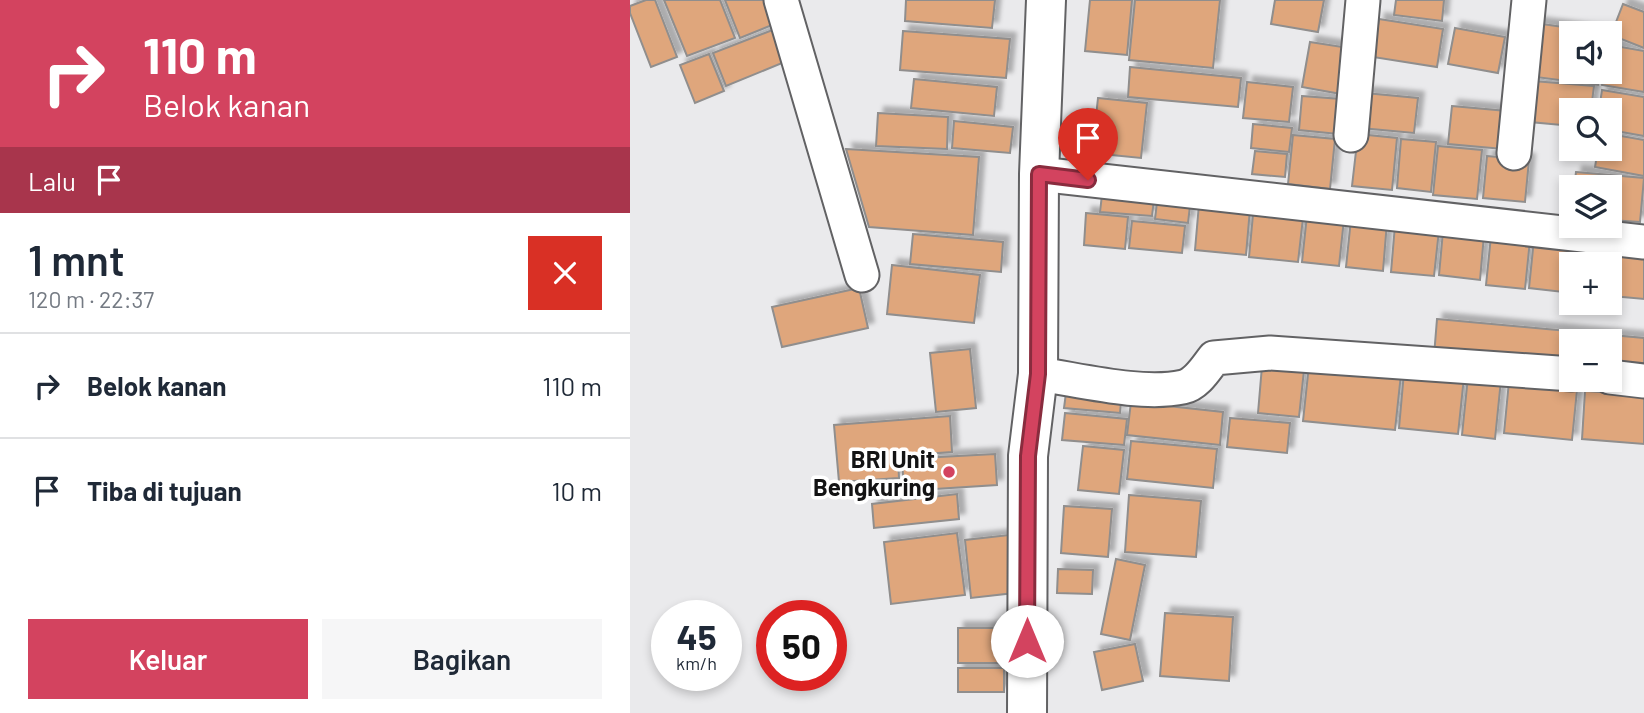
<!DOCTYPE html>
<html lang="id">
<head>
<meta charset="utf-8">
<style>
	:root { --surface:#fff; --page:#f6f6f7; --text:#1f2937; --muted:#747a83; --line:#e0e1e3; --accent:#d3435f }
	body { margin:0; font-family:Barlow,sans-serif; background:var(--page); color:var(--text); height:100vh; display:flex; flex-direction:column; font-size:26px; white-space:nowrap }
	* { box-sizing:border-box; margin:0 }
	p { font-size:23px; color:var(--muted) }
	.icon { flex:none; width:38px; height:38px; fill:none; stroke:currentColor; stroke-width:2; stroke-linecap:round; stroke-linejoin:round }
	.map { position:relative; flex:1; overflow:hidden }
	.drawer { display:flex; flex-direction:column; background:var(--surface); width:630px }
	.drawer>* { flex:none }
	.banner { background:#d3435f; color:#fff; overflow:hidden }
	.fabs { position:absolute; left:929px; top:21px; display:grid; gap:14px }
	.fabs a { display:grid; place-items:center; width:63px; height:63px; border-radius:0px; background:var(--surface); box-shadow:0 4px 10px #0003; font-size:35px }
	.speed { position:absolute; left:21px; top:600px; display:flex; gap:14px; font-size:35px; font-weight:700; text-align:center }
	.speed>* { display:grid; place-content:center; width:91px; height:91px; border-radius:50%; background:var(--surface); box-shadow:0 4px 10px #0003; line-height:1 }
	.speed small { font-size:18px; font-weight:400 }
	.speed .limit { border:10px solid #d22; background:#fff; color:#111 }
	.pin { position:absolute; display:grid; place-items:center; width:60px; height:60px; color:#fff; margin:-72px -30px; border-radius:50% 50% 50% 0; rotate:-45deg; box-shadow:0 0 7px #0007 }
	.pin .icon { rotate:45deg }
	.me { position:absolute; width:77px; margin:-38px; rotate:0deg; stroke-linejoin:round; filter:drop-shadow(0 0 5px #0008) }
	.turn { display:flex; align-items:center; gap:24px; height:147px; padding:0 28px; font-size:32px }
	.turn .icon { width:91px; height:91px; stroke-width:2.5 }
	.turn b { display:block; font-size:49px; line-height:60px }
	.then { display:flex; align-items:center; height:66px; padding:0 28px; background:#0003; gap:14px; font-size:26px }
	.round { display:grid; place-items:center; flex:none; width:74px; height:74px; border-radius:0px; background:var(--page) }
	.summary { display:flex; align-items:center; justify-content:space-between; height:119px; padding:0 28px }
	h1 { font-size:42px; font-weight:600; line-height:52px }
	.action { display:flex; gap:14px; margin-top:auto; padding:14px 28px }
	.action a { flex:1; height:80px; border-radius:0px; background:var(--accent); color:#fff; font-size:28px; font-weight:600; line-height:80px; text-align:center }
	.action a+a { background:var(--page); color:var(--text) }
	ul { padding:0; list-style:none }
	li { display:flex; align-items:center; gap:21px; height:105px; padding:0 28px; border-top:2px solid var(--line) }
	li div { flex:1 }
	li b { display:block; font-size:26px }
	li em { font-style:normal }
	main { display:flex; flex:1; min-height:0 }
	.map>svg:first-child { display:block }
	.building { fill:#dfa67c; stroke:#908e8d; stroke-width:2; filter:url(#shadow) }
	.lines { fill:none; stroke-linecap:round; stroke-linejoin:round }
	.minor-casing { stroke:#626264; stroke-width:37 }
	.major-casing { stroke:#626264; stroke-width:42 }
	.minor { stroke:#fff; stroke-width:33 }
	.major { stroke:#fff; stroke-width:38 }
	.route-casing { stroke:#892c3e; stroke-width:18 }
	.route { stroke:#d3435f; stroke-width:12 }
	.poi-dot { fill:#d3435f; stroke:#fff; stroke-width:2.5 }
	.labels { text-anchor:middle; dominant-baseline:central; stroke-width:7; stroke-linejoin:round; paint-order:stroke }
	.poi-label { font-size:24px; font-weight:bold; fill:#131314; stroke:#fff; text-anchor:end }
</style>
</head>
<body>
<main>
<section class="drawer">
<div class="banner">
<div class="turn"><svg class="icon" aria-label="right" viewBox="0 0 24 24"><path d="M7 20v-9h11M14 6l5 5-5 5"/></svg><div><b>110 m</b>Belok kanan</div></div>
<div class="then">Lalu<svg class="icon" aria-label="arrive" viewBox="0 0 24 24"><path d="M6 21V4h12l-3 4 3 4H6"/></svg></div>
</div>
<div class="summary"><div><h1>1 mnt</h1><p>120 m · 22:37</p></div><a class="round" style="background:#d93025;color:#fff"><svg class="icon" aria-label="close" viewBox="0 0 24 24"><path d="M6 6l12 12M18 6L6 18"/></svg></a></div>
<ul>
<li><svg class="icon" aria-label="right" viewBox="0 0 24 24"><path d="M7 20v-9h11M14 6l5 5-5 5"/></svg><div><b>Belok kanan</b></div><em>110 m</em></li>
<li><svg class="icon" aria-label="arrive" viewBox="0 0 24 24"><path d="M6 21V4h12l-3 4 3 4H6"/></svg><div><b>Tiba di tujuan</b></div><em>10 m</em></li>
</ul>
<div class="action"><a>Keluar</a><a>Bagikan</a></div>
</section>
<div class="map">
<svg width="1014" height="713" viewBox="0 0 1014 713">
	<defs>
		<filter id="shadow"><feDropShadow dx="6" dy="-6" stdDeviation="2" flood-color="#0004"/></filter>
	</defs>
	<rect width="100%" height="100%" fill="#eaeaec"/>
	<g class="building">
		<polygon points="16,0 25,0 47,57 21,67 0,13 0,6"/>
		<polygon points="34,0 90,0 105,38 57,56"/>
		<polygon points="95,0 138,0 147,23 110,38"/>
		<polygon points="276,0 365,0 362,28 275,21"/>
		<polygon points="460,0 502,0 497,55 455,51"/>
		<polygon points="505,0 590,0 583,68 499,60"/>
		<polygon points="645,0 694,0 688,32 641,24"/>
		<polygon points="766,0 814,0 812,21 764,15"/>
		<polygon points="993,4 1014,12 1014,48 981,35"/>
		<polygon points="749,19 813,29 807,67 743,57"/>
		<polygon points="905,23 976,33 942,33 942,72 970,72 968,85 898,76"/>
		<polygon points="825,28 875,37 868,73 818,64"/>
		<polygon points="145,29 157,61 96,86 83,53"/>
		<polygon points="273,31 380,39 376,78 270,70"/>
		<polygon points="680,42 719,48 711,94 672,87"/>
		<polygon points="980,45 1014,51 1014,92 972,85 974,72 980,72"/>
		<polygon points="79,54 94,91 65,103 50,65"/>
		<polygon points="500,67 611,78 608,107 498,97"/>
		<polygon points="284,79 367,87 364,116 281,108"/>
		<polygon points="903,81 964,86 961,110 942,110 942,126 900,122"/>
		<polygon points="617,82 663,87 659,122 613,118"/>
		<polygon points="972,90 1014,97 1014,136 980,130 980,110 969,110"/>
		<polygon points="735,93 788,98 784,133 731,128"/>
		<polygon points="672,96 711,99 708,134 669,130"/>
		<polygon points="468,98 517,103 511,158 462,153"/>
		<polygon points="822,106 877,111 873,149 818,144"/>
		<polygon points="248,113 318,117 317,149 246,146"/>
		<polygon points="324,121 383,127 380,153 322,148"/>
		<polygon points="623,124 662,128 659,152 621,148"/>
		<polygon points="728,134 767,138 762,190 722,186"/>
		<polygon points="980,134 1014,140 1014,176 965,167 968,149 980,149"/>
		<polygon points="663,135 705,139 700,189 658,184"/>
		<polygon points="771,139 806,142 801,192 767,188"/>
		<polygon points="808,146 852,150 847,199 803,195"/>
		<polygon points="216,149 349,157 343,235 239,227"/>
		<polygon points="625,151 657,154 655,177 622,174"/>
		<polygon points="857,156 899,160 895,202 853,198"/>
		<polygon points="946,172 1014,178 1010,222 980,220 980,187 944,187"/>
		<polygon points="473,186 525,191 522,216 470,212"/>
		<polygon points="528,194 561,197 558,223 525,219"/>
		<polygon points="569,204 620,209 616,255 565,250"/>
		<polygon points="624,204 674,209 668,262 619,257"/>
		<polygon points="456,213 498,217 495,249 454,245"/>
		<polygon points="677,215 714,219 709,266 672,262"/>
		<polygon points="721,219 757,222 753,271 716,267"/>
		<polygon points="502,221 555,226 552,253 499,248"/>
		<polygon points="765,225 809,230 804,276 761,272"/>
		<polygon points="813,231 854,235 850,280 809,275"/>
		<polygon points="283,234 373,242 371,272 280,264"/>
		<polygon points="861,236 900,240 895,289 856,285"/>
		<polygon points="904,239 939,242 933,292 899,288"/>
		<polygon points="943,241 983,245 980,280 980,264 942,264 942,291 937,291"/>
		<polygon points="987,246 1014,249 1014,299 982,296"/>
		<polygon points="262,265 350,275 344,323 257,314"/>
		<polygon points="229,288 238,328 152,347 142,307"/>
		<polygon points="807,319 1014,338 1014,376 980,372 980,341 942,341 942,369 804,356"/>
		<polygon points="340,349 346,408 306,412 300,353"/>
		<polygon points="679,365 771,374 765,430 673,421"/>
		<polygon points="632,366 674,370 669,417 628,413"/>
		<polygon points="839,367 872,370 865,439 832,435"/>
		<polygon points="880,371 948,380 942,440 874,433"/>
		<polygon points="774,372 834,377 828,434 769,428"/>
		<polygon points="437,385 492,390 490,413 434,408"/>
		<polygon points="955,391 1014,395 1014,444 952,439"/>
		<polygon points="501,402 593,412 590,445 497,435"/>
		<polygon points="435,413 497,419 494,445 432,440"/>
		<polygon points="320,416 322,452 268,456 269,478 209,482 204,425"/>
		<polygon points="600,418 660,423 657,453 597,447"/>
		<polygon points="501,441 587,449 583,488 497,479"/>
		<polygon points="453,446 494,450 489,494 448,490"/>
		<polygon points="365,454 367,485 274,491 272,459"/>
		<polygon points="327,494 329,519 244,528 242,504"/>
		<polygon points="499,495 571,501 566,557 495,552"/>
		<polygon points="434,506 482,509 478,557 431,553"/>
		<polygon points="327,533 335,595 261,604 254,542"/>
		<polygon points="379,535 384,593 341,598 335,540"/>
		<polygon points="486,559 515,565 500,640 471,634"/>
		<polygon points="428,569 463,570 462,594 427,593"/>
		<polygon points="535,613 603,617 599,681 530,676"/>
		<rect x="328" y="628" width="43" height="35"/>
		<polygon points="505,644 513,681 472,690 464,652"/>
		<rect x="328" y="668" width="46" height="24"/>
	</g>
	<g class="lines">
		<g class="minor-casing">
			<g id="minor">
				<polyline points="151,0 232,275"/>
				<polyline points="721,135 733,0"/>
				<polyline points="884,153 899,0"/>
				<polyline points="409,174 1014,242"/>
				<path d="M 408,374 C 450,380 512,396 553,387 C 567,384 576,368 584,358 L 640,353 L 942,374"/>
				<polyline points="980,377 1014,381"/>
			</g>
		</g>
		<g class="major-casing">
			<polyline id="major" points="397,713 398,456 408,374 409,174 416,0"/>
		</g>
		<use href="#minor" class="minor"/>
		<use href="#major" class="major"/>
	</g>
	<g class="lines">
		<g class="route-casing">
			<polyline id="route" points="397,641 398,456 408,374 409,174 458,180"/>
		</g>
		<use href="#route" class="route"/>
	</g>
	<circle class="poi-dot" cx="319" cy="472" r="7"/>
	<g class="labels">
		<g class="poi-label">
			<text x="305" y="458">BRI Unit<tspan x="305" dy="28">Bengkuring</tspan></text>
		</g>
	</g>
</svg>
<div class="fabs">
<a><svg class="icon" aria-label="sound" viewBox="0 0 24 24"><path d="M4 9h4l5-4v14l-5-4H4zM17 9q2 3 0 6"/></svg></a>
<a><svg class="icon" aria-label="search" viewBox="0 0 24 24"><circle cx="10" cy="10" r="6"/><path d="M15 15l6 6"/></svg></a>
<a><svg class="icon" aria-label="layers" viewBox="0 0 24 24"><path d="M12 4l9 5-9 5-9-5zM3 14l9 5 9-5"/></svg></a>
<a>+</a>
<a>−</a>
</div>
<div class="speed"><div>45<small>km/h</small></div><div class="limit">50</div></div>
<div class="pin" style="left:458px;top:180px;background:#d93025"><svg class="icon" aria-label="arrive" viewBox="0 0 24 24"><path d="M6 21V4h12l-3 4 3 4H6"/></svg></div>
<svg class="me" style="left:397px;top:641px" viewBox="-20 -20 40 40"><circle r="19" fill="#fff"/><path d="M0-13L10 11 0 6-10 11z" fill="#d3435f"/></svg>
</div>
</main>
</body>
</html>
